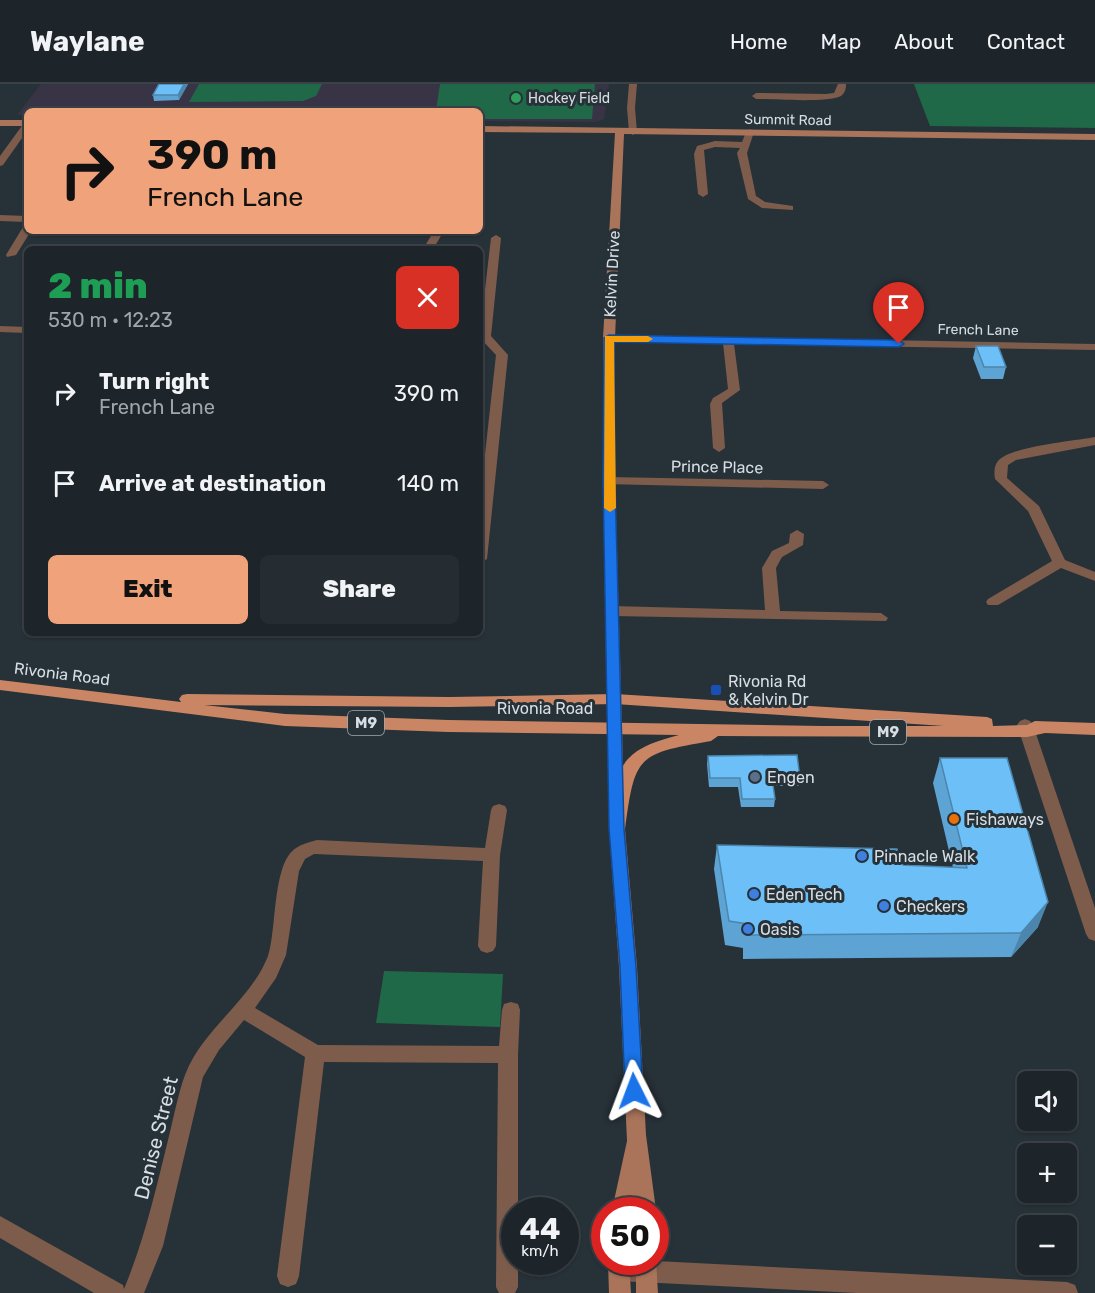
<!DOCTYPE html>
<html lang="en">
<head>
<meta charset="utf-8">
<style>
	:root { --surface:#1d252a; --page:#252d32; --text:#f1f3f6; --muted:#a0a5a8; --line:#3b4247; --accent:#f0a27a }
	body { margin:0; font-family:Rubik,sans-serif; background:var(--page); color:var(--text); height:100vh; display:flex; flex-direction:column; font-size:22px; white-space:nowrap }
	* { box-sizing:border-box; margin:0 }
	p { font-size:20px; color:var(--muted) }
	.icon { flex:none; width:33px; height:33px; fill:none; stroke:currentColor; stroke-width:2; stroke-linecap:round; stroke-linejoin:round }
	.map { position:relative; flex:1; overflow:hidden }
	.panel { position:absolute; left:24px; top:162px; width:459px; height:390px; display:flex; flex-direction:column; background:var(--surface); border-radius:9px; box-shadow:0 2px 4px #0004,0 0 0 2px var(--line) }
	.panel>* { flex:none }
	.banner { position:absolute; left:24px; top:24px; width:459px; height:126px; border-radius:9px; box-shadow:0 2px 4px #0004,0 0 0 2px var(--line); background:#f0a27a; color:#111; overflow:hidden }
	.tools { position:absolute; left:1017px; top:987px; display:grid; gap:12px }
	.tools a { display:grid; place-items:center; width:60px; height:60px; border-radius:9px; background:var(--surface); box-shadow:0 2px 4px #0004,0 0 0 2px var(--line); font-size:30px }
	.speed { position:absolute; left:501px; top:1113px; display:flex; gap:12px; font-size:30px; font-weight:700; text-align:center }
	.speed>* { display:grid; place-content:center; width:78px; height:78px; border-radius:50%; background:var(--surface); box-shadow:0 2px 4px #0004,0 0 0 2px var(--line); line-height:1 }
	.speed small { font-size:15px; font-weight:400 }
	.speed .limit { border:9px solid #d22; background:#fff; color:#111 }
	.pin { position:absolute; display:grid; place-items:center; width:51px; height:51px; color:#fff; margin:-62px -26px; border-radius:50% 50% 50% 0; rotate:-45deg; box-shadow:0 0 6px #0007 }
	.pin .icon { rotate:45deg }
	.me { position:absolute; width:66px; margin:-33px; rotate:357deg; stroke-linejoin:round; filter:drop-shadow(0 0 4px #0008) }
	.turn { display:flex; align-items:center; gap:21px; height:126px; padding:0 24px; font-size:27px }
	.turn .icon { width:78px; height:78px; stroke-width:2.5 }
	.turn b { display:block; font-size:42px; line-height:51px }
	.round { display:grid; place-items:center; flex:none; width:63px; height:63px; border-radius:9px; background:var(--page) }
	.overview { display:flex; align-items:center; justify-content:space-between; height:102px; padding:0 24px }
	h1 { font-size:36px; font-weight:800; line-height:45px; color:#1e9e55 }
	.cta { display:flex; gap:12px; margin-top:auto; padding:12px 24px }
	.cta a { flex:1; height:69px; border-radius:9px; background:var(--accent); color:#111; font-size:24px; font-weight:800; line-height:69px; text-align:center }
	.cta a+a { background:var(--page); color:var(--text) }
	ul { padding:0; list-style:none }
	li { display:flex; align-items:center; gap:18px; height:90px; padding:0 24px }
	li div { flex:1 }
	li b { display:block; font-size:22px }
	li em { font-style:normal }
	header { display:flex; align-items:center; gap:36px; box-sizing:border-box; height:84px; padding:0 30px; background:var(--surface); border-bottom:2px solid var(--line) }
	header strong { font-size:28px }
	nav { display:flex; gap:33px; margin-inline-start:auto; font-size:21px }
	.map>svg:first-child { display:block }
	.education { fill:#383445 }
	.green { fill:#1f6948 }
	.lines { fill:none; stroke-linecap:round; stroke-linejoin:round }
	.minor { fill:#7e5c4c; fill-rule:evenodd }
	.secondary { fill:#a9745a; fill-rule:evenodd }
	.primary { fill:#ca8664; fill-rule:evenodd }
	.wall { fill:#5da4d4 }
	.shaded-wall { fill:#4c86ad }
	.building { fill:#6cbff7; stroke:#4c86ad; stroke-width:1.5 }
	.route { fill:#1a73e8; stroke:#114b97; stroke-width:1.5 }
	.slow { fill:#f59e0b }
	.leisure-dot { fill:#2e9e5b; stroke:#273138; stroke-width:2 }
	.transit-dot { fill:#1a4fb4; stroke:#273138; stroke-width:2 }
	.service-dot { fill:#5c6f8a; stroke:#273138; stroke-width:2 }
	.food-dot { fill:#e8710a; stroke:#273138; stroke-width:2 }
	.shop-dot { fill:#3f7fe0; stroke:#273138; stroke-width:2 }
	.labels { text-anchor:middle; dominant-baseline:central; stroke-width:6; stroke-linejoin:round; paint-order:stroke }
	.far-poi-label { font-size:14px; fill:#d7dee3; stroke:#273138; text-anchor:start }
	.far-street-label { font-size:14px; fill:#d7dee3; stroke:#273138 }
	.shield { fill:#273138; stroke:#a2aab0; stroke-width:1.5 }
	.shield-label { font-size:15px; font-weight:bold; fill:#d7dee3 }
	.street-label { font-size:16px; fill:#d7dee3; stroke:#273138 }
	.poi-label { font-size:16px; fill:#d7dee3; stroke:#273138; text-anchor:start }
	.near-street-label { font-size:20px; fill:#d7dee3; stroke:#273138 }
</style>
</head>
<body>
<header>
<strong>Waylane</strong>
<nav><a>Home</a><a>Map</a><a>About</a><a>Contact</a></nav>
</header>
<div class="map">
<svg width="1095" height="1209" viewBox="0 0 1095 1209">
	<rect width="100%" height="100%" fill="#273138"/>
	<polygon class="education" points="41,0 609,0 604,35 595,38 480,37 480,27 27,27 27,31 17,31"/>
	<g class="green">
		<polygon points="199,0 322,0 316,12 303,17 189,18"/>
		<polygon points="440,0 595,0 592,35 480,35 480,27 436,27"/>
		<polygon points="914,0 1095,0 1095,44 930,42"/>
		<polygon points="384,887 503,890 500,943 376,939"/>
	</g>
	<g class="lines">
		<g class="minor">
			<polygon points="629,0 637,0 635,24 637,48 633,51 629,48 627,24"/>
			<path d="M 838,0 L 846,0 C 846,5 845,9 841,12 C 829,19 772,15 756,15 L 752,12 L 756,9 L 826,10 L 834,9 Z"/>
			<polygon points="27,38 27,47 3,81 0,82 0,72 24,39"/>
			<polygon points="750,45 754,48 747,69 756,112 765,118 793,122 793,126 762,124 748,115 737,69 740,64 715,63 704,66 708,110 703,113 698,110 694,70 697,62 715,57 742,58 746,48"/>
			<polygon points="0,131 27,132 27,138 0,137"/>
			<polygon points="27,142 27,147 31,147 16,171 7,173 6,171 23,143"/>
			<polygon points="434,147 444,147 433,165 423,165"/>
			<polygon points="496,151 501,154 491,252 508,271 487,475 480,479 480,415 496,271 481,255 480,248 491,154"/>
			<polygon points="0,242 27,243 27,249 0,248"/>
			<polygon points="609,251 1095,260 1095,266 734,260 740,306 722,319 725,364 719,368 713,364 710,320 713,314 728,305 723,259 605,256 603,254"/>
			<path d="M 1095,353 L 1095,361 L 1016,376 L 1008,381 L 1007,394 L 1039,422 L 1065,476 L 1095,488 L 1095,497 L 1061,484 L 998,521 L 988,521 L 986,518 L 988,515 L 1052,477 L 1028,427 L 995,395 C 994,388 994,382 998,377 C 1011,362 1075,357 1095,353 Z"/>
			<polygon points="609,393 823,397 829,401 823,405 605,400 603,397"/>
			<polygon points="797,446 804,450 803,461 782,473 776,484 780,527 881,529 888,534 886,537 612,532 605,527 612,522 765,526 762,484 772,467 789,459 790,450"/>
			<polygon points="1025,635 1030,637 1033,641 1095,824 1095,857 1089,855 1086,850 1017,641 1020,637"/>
			<path d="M 499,720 L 505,722 L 507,726 L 500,771 L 496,862 L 493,867 L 487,869 L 481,867 L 478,862 L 483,777 L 314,770 L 305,775 L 299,787 L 286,871 L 276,894 L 255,924 L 318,961 L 499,962 L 502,926 L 504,920 L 511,918 L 518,920 L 520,926 L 518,971 L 518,1126 L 514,1126 L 514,1178 L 518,1178 L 518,1203 L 515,1209 L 499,1209 L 496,1203 L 498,979 L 324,978 L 299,1192 L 296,1200 L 288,1203 L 280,1200 L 277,1192 L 305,973 L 244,936 L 219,966 L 203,993 L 163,1162 L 144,1209 L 94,1209 L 0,1154 L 0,1132 L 123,1201 L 124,1205 C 145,1154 156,1105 169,1052 C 174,1032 178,1010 185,991 C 203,944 250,918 268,872 C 277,846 272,779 296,764 C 302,760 310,758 317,756 L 485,764 L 491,726 L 493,722 Z"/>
			<polygon points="656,1177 1067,1198 1075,1201 1078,1209 857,1209 619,1197 611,1194 608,1186 614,1178"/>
		</g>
		<g class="secondary">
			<rect x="0" y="36" width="27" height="6"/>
			<polygon points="480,42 1095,50 1095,56 624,50 615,254 615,397 622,643 625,745 637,883 646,1051 656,1126 656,1128 636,1126 634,1116 632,1126 612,1126 627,1057 619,883 609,745 603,397 603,254 615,49 480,48"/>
			<polygon points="656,1175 658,1209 636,1209 636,1178 656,1178"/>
			<polygon points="608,1178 629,1178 631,1209 609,1209"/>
		</g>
		<path class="primary" d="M 0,596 L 181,618 L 179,615 L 182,611 L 187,610 L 449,613 L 615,610 L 987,633 L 992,635 L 993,642 L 1027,641 L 1035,637 L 1095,639 L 1095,651 L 1045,649 L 1027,653 L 718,652 L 711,657 C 637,670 635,671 625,745 L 623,750 L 617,751 L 611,750 L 609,745 C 617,686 615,667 679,651 L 448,648 L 285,642 L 0,606 ZM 615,620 L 944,642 L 822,642 L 448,636 L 285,630 L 204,621 L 449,623 Z"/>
	</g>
	<g class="wall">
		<polygon points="188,0 179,16 154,17 153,11"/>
		<polygon points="976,262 1006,283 1003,295 981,295 973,274"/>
		<polygon points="708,672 800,694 799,702 773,702 775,715 774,723 741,723 738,703 709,703 707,680"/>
		<polygon points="940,674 1038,843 1011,873 743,875 743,864 725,861 714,785 717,761 903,781 953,784 933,699"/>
	</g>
	<g class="shaded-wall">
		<polygon points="184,0 188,0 179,16 178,11"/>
		<polygon points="1048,818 1038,843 1011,873 1021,849"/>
	</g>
	<g class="building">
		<polygon points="159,0 184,0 178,11 153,11"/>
		<polygon points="976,262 998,262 1006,283 984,283"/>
		<polygon points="797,671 800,694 772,694 775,715 742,715 740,694 710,694 708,672"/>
		<polygon points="940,674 1007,674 1048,818 1021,849 747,851 747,840 729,837 717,761 897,765 903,781 967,784"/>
	</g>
	<polygon class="route" points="609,251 899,256 904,260 899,263 614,258 615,397 624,745 636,883 643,1007 640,1013 634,1015 628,1013 625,1007 620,883 609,745 603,397 604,254"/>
	<polygon class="slow" points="605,252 648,252 653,255 648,258 614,258 616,424 610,428 604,424"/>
	<circle class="leisure-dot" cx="516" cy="14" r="6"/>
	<rect class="transit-dot" x="710" y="600" width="12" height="12" rx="3"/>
	<circle class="service-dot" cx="755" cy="693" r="6"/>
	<circle class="food-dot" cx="954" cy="735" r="6"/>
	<g class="shop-dot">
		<circle cx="862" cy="772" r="6"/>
		<circle cx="754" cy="810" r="6"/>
		<circle cx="884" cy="822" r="6"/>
		<circle cx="748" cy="845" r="6"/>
	</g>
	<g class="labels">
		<g class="far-poi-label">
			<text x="528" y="14">Hockey Field</text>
		</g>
		<g class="far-street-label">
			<text transform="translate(788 36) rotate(1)">Summit Road</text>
			<text transform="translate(978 246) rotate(1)">French Lane</text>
		</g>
		<g class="shield">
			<rect x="348" y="627" width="36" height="24" rx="4.5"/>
			<rect x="870" y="636" width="36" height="24" rx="4.5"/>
		</g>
		<g class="shield-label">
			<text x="366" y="639">M9</text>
			<text x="888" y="648">M9</text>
		</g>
		<g class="street-label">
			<text transform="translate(612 190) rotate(-87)">Kelvin Drive</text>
			<text transform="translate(717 383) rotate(1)">Prince Place</text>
			<text transform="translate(62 590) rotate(7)">Rivonia Road</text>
			<text x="545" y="624">Rivonia Road</text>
		</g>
		<g class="poi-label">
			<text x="728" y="597">Rivonia Rd<tspan x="728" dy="18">&amp; Kelvin Dr</tspan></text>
			<text x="767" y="693">Engen</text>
			<text x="966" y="735">Fishaways</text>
			<text x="874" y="772">Pinnacle Walk</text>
			<text x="766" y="810">Eden Tech</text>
			<text x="896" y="822">Checkers</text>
			<text x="760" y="845">Oasis</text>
		</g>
		<g class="near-street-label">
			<text transform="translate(156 1054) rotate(-76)">Denise Street</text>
		</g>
	</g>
</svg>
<div class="tools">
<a><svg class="icon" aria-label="sound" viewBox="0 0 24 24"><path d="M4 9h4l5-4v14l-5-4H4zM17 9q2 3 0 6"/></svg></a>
<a>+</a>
<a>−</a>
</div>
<div class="speed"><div>44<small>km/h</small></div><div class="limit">50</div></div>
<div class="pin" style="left:899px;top:260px;background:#d93025"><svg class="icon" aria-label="arrive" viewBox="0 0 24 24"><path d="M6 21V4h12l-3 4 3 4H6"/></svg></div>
<svg class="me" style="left:634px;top:1007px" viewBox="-20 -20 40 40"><path d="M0-17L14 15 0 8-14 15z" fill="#1a73e8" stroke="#fff" stroke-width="4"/></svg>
<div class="banner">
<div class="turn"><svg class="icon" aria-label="right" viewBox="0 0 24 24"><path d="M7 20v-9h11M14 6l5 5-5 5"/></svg><div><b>390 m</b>French Lane</div></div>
</div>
<section class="panel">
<div class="overview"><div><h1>2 min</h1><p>530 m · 12:23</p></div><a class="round" style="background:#d93025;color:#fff"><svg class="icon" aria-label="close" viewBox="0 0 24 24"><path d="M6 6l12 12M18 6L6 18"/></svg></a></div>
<ul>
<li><svg class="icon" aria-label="right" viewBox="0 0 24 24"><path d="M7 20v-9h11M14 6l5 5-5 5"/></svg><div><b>Turn right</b><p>French Lane</p></div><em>390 m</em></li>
<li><svg class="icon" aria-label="arrive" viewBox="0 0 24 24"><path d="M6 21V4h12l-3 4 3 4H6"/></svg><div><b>Arrive at destination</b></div><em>140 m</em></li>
</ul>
<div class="cta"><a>Exit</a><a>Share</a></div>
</section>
</div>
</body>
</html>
